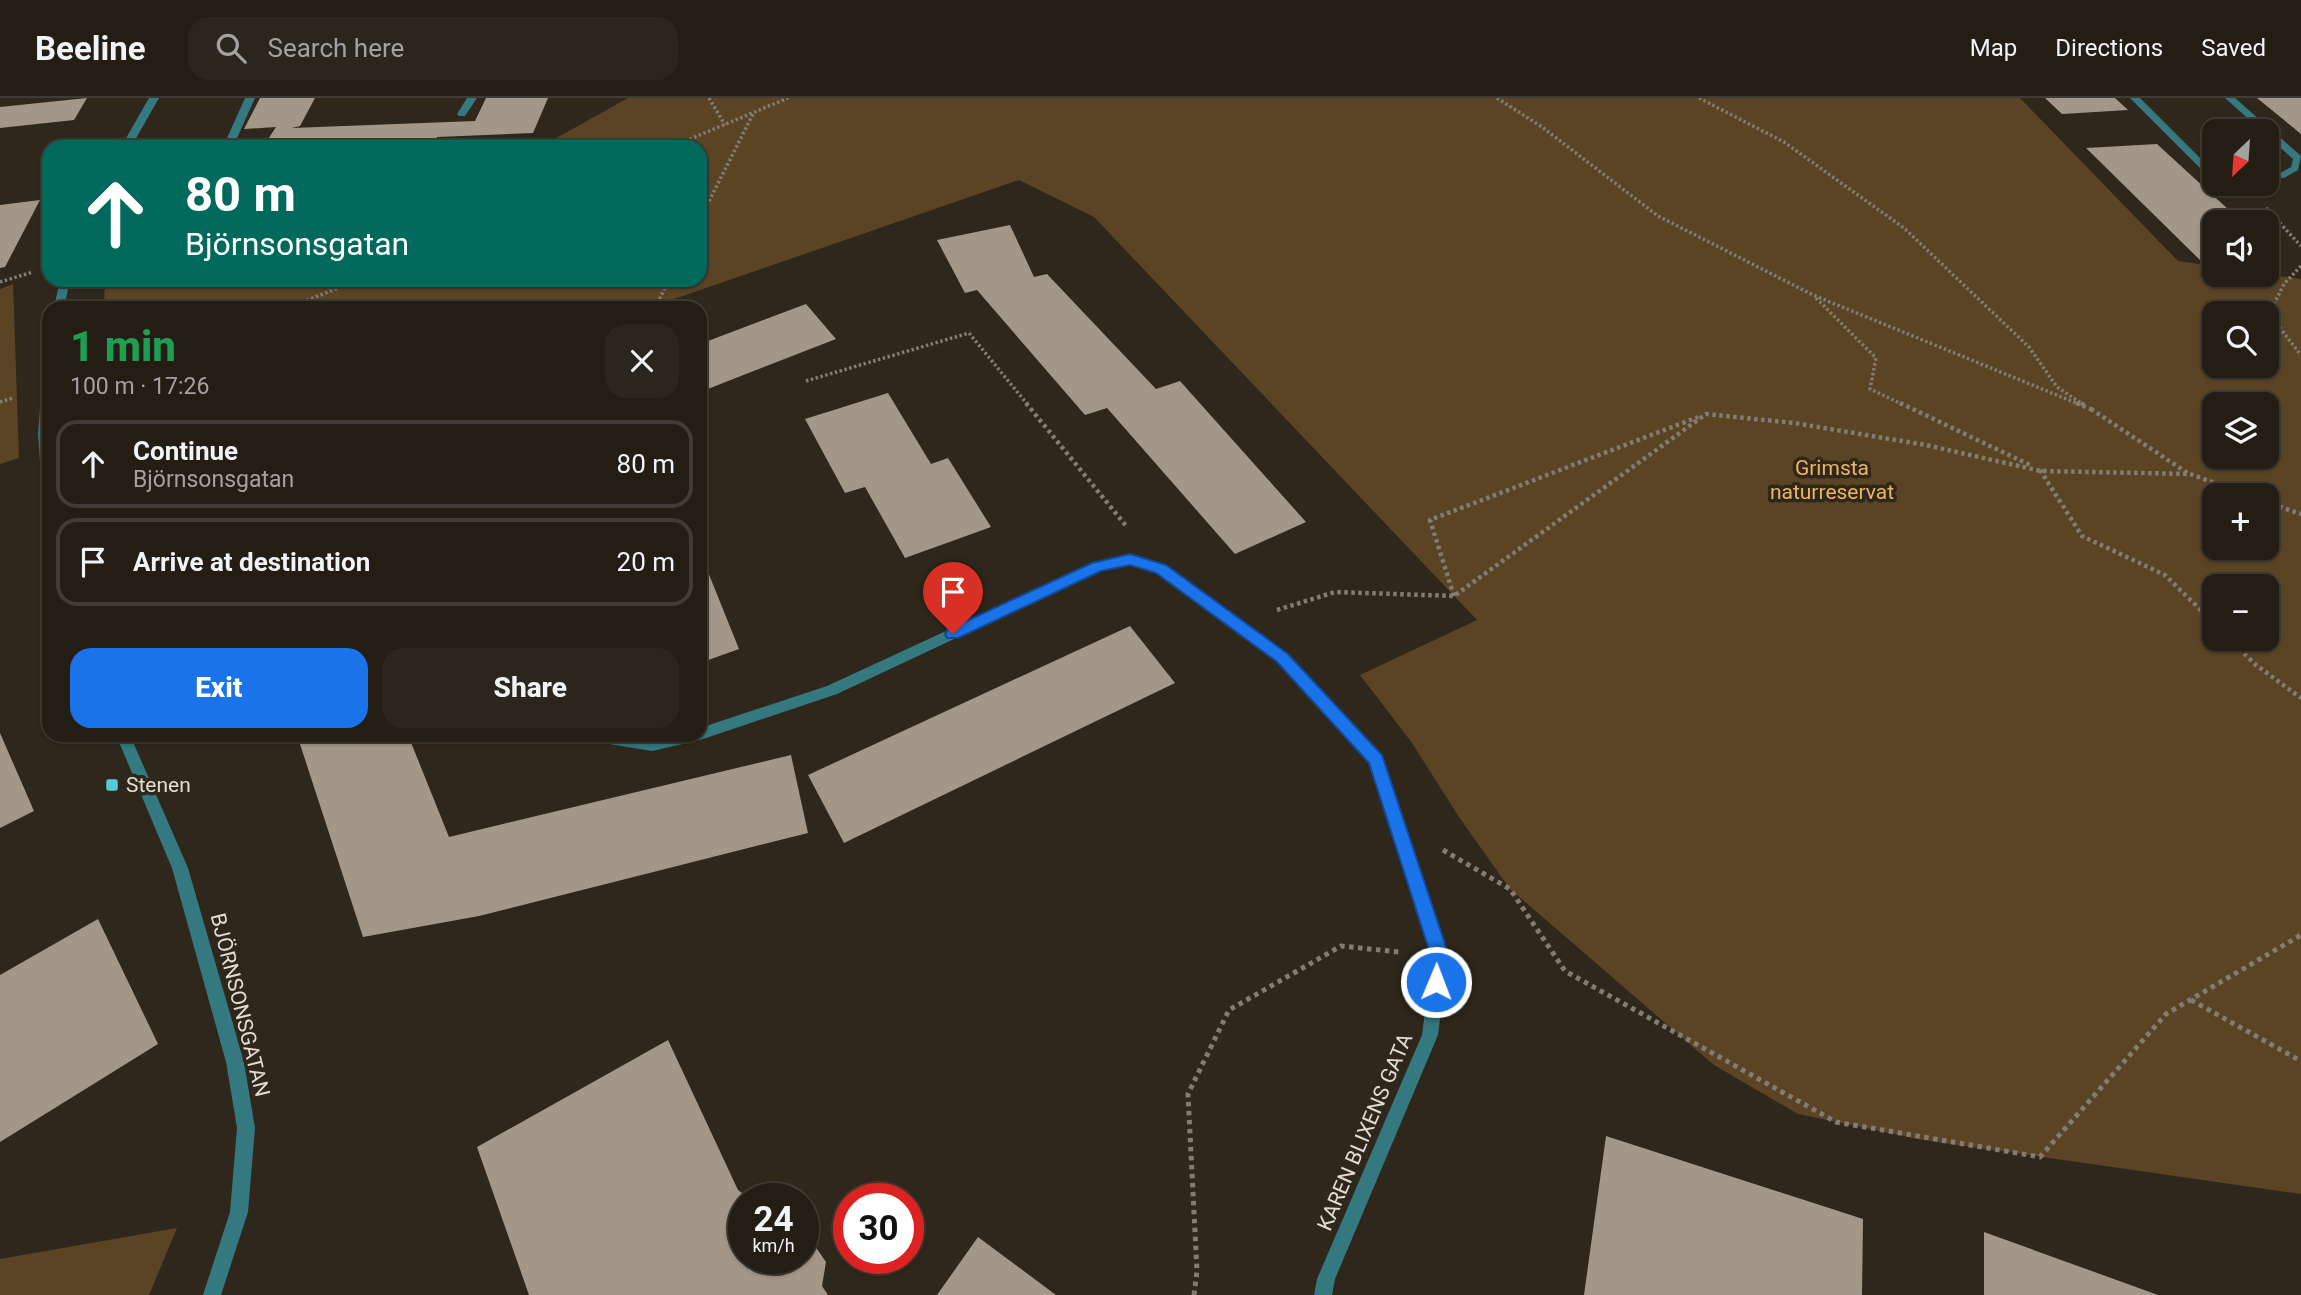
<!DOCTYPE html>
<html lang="en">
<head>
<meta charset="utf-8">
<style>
	:root { --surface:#231d14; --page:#2b261d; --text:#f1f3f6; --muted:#a3a2a0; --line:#403b34; --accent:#1a73e8 }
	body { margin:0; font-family:Roboto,sans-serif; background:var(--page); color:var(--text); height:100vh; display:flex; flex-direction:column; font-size:26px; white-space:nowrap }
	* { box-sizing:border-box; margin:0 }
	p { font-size:23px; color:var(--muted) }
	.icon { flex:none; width:38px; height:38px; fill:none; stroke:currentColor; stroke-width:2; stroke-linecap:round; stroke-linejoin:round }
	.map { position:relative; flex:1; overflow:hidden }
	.side { position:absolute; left:42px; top:203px; width:665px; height:441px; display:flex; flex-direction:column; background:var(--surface); border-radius:21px; box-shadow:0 2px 5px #0004,0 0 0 2px var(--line) }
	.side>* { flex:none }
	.banner { position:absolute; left:42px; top:42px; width:665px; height:147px; border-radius:21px; box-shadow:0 2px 5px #0004,0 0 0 2px var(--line); background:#00695c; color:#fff; overflow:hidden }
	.needle { width:46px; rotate:205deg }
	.tools { position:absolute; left:2202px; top:21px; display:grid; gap:14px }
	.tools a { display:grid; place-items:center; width:77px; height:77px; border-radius:14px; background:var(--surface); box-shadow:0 2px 5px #0004,0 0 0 2px var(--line); font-size:35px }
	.speed { position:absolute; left:728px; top:1085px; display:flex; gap:14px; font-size:35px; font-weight:700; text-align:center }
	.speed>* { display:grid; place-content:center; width:91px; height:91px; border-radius:50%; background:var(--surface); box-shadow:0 2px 5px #0004,0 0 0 2px var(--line); line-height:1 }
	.speed small { font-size:18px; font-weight:400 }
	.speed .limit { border:10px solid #d22; background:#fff; color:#111 }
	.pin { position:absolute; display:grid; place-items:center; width:60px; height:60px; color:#fff; margin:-72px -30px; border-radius:50% 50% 50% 0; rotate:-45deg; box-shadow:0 0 7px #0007 }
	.pin .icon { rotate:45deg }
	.me { position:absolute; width:77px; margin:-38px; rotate:1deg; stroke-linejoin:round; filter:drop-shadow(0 0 5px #0008) }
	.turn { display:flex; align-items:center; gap:24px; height:147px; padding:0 28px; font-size:32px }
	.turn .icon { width:91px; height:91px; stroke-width:2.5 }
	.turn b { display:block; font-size:49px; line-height:60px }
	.round { display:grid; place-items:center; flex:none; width:74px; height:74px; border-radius:21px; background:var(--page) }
	.summary { display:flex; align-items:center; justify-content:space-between; height:119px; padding:0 28px }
	h1 { font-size:42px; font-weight:800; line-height:52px; color:#1e9e55 }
	.primary-button { display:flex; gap:14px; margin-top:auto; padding:14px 28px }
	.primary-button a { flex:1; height:80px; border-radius:21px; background:var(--accent); color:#fff; font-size:28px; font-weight:800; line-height:80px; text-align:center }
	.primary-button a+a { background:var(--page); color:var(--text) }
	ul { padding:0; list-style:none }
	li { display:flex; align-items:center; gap:21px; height:88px; margin:0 14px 10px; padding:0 14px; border:4px solid var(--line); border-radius:21px }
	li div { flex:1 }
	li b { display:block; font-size:26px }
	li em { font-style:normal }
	header { display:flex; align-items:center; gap:42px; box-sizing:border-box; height:98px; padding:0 35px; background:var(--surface); border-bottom:2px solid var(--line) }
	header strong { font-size:33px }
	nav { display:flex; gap:38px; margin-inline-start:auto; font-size:24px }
	.search { width:490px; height:63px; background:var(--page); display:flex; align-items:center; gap:18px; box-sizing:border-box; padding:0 24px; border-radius:21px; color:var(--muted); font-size:26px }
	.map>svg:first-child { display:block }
	.green { fill:#5b4423; fill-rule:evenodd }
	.building { fill:#a29789 }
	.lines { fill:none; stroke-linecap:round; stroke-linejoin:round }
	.path-far2 { stroke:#837c72; stroke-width:3.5; stroke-dasharray:2.5 2.5; stroke-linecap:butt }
	.path-far1 { stroke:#837c72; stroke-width:4.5; stroke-dasharray:3.5 3.5; stroke-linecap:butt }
	.path { stroke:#837c72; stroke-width:5; stroke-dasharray:4.5 4.5; stroke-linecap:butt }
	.street { fill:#347880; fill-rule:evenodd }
	.route { fill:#1a73e8; stroke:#114b97; stroke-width:2 }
	.poi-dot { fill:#52cbd9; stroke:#2f271b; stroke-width:2.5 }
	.labels { text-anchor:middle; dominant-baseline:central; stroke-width:7; stroke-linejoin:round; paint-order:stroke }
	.park-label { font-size:21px; fill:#efb55e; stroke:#2f271b }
	.poi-label { font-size:21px; fill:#e2dcd4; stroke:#2f271b; text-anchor:start }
	.street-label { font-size:21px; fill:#e2dcd4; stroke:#2f271b }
</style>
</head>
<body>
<header>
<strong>Beeline</strong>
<div class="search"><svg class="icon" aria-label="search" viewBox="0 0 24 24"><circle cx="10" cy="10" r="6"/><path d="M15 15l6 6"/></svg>Search here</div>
<nav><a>Map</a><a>Directions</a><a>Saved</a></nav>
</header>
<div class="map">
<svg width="2301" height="1197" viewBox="0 0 2301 1197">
	<rect width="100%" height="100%" fill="#2f271b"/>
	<g class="green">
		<path d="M 628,0 L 2020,0 L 2178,163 L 2214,168 L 2214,177 L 2266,176 L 2301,181 L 2301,1096 L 1923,1042 L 1798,1016 L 1714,967 L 1510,791 L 1459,719 L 1412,645 L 1360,577 L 1477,522 L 1094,119 L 1019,82 L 648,210 L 104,210 L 105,182 L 700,182 L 700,49 L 531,49 L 551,43 ZM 2214,215 L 2266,215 L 2266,268 L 2214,268 ZM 2214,306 L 2266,306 L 2266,359 L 2214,359 ZM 2214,397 L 2266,397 L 2266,450 L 2214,450 ZM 2214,488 L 2266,488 L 2266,541 L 2214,541 Z"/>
		<polygon points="13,186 19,360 0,366 0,191"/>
		<polygon points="177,1130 149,1197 0,1197 0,1161"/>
	</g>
	<g class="building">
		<polygon points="87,0 74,22 0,30 0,9"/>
		<polygon points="260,0 315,0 300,28 292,30 475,23 486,0 548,0 533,35 437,39 432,49 263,49 276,29 244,31"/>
		<polygon points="2045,0 2115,0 2128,12 2062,16"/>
		<polygon points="2257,0 2301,0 2301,36"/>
		<polygon points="2157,46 2242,124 2214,124 2214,163 2202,164 2086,50"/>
		<polygon points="40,102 5,169 0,170 0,107"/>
		<polygon points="1010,127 1034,179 1047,176 1156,291 1180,283 1306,424 1235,456 1107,310 1085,317 977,192 965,195 937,142"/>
		<polygon points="806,206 836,241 700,294 700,246"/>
		<polygon points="888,295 931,366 948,360 991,429 905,460 865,389 845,395 805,321"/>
		<polygon points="706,469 739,551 700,565 700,471"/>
		<polygon points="1130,528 1175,585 844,745 808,677"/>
		<polygon points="0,635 34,713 0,730"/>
		<polygon points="297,637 408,637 449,739 791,657 808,735 479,818 363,839"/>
		<polygon points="98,821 158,946 0,1044 0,877"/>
		<polygon points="668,942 738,1092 750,1101 744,1101 744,1160 803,1160 803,1137 811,1142 826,1164 822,1188 828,1197 529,1197 477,1049"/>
		<polygon points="1606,1038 1863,1121 1862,1197 1584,1197"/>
		<polygon points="1984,1134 2158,1197 1984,1197"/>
		<polygon points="978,1139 1056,1197 937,1197"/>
	</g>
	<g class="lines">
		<g class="path-far2">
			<polyline points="709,0 725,27"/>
			<polyline points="1497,0 1542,29 1658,118 1813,197 2081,307"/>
			<polyline points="1699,0 1784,44 1904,130 2029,249 2057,289 2084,307"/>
			<polyline points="671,49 788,0"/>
			<polyline points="2266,110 2301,148"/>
			<polyline points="700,121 753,16"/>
			<polyline points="2301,168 2284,186 2269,216 2301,257"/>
			<polyline points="0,184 33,174"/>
			<polyline points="1816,200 1876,260 1870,291 1904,307"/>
			<polyline points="288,210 358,182"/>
			<polyline points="655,210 669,182"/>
			<polyline points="806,283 969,235 1028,307"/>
			<polyline points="0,304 13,300"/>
		</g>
		<g class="path-far1">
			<polyline points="1026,305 1127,429"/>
			<polyline points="1900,305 2032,368"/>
			<polyline points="2076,305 2093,312"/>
			<polyline points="2081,305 2084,307"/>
			<polyline points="2091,311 2189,376"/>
			<polyline points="2040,372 2082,438 2165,477 2214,525"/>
			<polyline points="2266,404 2301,416"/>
			<polyline points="1454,498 1430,422 1698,319"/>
			<polyline points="1277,512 1335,494 1454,498 1706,316 1794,325 1926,347 2041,373 2190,376 2248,397"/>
			<polyline points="2229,541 2256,567 2301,600"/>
		</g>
		<g class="path">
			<polyline points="1443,752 1510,791 1565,873 1836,1024 2040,1059 2166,916 2301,837"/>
			<polyline points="2191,902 2301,963"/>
			<polyline points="1194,1197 1197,1173 1188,996 1229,912 1341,848 1399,854"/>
		</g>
		<g class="street">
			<polygon points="149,0 159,0 131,49 121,49"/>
			<polygon points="245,0 255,0 233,49 223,49"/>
			<polygon points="467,0 477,0 465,18 459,18 457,16"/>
			<polygon points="2130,0 2140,0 2207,67 2214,68 2214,74 2201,71"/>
			<polygon points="2225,0 2235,0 2301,58 2298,72 2284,80 2266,80 2266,74 2282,74 2291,69 2293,61 2266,37 2266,33 2262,33"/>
			<polygon points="60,182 70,182 64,210 54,210"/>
			<polygon points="49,268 49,408 43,404 38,336 43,272"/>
			<polygon points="1130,457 1166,468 1287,556 1381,658 1448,858 1438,937 1335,1181 1332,1197 1314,1197 1317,1181 1422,937 1432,858 1370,665 1277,564 1157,474 1130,467 1101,472 837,596 700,642 652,653 591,643 586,641 584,637 627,637 652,641 670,637 700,637 700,630 827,588 1093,465"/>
			<polygon points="116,637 130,637 188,770 244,964 255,1030 248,1114 221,1197 203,1197 230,1114 237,1030 226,964 172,770"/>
		</g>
	</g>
	<polygon class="route" points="1130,456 1166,467 1288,556 1382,657 1449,858 1443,891 1436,893 1430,891 1427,884 1431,858 1369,665 1277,564 1156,475 1130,467 1101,473 958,540 947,540 945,536 947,532 1092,465"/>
	<rect class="poi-dot" x="105" y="680" width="14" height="14" rx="3.5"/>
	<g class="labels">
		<g class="park-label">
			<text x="1832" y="370">Grimsta<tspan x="1832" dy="24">naturreservat</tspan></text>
		</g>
		<g class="poi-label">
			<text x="126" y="687">Stenen</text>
		</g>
		<g class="street-label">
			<text transform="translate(240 907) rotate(76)">BJÖRNSONSGATAN</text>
			<text transform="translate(1365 1034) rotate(-67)">KAREN BLIXENS GATA</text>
		</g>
	</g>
</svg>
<div class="tools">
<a><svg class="needle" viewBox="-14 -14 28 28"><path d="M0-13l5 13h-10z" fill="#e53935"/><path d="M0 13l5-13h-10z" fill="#a3a2a0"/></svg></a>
<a><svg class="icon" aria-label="sound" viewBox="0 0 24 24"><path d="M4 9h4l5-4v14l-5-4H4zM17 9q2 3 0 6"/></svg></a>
<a><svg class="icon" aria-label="search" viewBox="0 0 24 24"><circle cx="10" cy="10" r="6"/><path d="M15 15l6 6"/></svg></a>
<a><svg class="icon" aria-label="layers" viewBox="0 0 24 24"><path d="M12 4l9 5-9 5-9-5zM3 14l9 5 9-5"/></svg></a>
<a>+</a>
<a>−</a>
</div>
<div class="speed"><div>24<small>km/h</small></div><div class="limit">30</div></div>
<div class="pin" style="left:953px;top:536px;background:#d93025"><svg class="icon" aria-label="arrive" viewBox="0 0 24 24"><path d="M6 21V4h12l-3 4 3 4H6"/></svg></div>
<svg class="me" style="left:1436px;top:884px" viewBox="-20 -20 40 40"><circle r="17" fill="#1a73e8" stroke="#fff" stroke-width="3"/><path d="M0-11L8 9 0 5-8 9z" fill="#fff"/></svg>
<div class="banner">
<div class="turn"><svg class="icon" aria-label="ahead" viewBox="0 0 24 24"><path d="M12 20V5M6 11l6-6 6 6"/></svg><div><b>80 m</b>Björnsonsgatan</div></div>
</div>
<section class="side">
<div class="summary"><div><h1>1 min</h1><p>100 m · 17:26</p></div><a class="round"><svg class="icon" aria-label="close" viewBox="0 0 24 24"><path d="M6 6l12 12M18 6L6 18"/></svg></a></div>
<ul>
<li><svg class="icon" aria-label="ahead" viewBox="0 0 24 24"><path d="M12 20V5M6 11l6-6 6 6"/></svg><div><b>Continue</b><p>Björnsonsgatan</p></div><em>80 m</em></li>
<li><svg class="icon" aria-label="arrive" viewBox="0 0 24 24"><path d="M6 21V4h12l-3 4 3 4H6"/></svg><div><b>Arrive at destination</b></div><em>20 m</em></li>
</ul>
<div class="primary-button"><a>Exit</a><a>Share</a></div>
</section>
</div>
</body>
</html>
